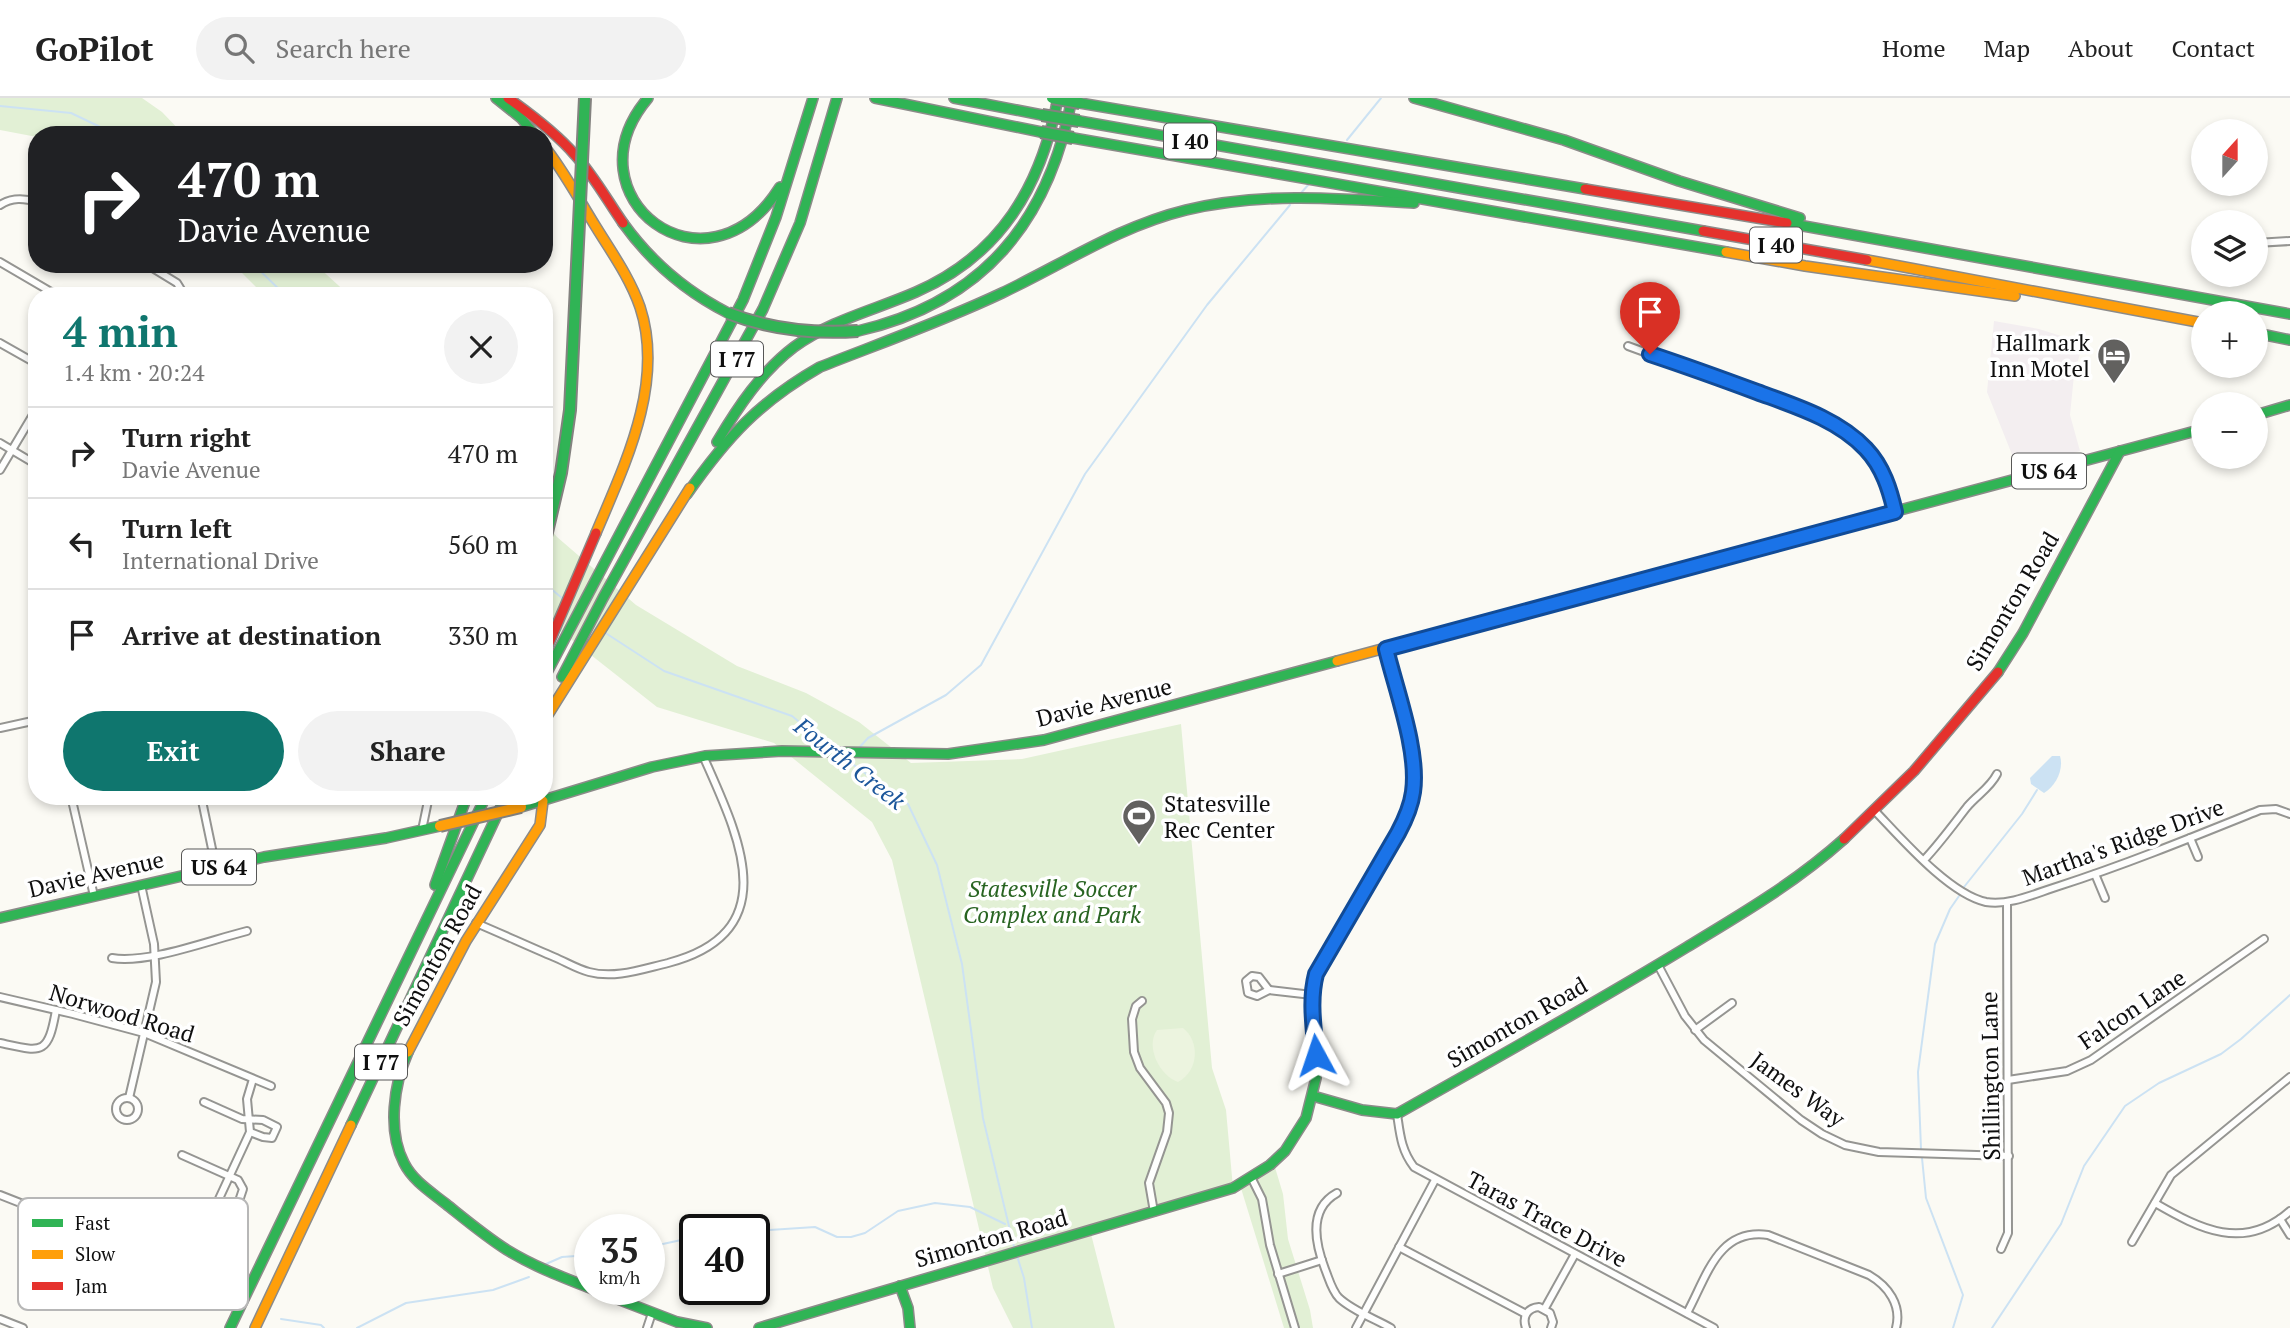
<!DOCTYPE html>
<html lang="en">
<head>
<meta charset="utf-8">
<style>
	:root { --surface:#fff; --page:#f2f2f2; --text:#222; --muted:#767676; --line:#e0e0e0; --accent:#0f766e }
	body { margin:0; font-family:"PT Serif",serif; background:var(--page); color:var(--text); height:100vh; display:flex; flex-direction:column; font-size:26px; white-space:nowrap }
	* { box-sizing:border-box; margin:0 }
	p { font-size:23px; color:var(--muted) }
	.icon { flex:none; width:38px; height:38px; fill:none; stroke:currentColor; stroke-width:2; stroke-linecap:round; stroke-linejoin:round }
	.map { position:relative; flex:1; overflow:hidden }
	.sheet { position:absolute; left:28px; top:189px; width:525px; height:518px; display:flex; flex-direction:column; background:var(--surface); border-radius:28px; box-shadow:0 4px 10px #0003 }
	.sheet>* { flex:none }
	.hud { position:absolute; left:28px; top:28px; width:525px; height:147px; border-radius:28px; box-shadow:0 4px 10px #0003; background:#202124; color:#fff; overflow:hidden }
	.needle { width:46px; rotate:21deg }
	.fabs { position:absolute; left:2191px; top:21px; display:grid; gap:14px }
	.fabs a { display:grid; place-items:center; width:77px; height:77px; border-radius:50%; background:var(--surface); box-shadow:0 4px 10px #0003; font-size:35px }
	.speed { position:absolute; left:574px; top:1116px; display:flex; gap:14px; font-size:35px; font-weight:700; text-align:center }
	.speed>* { display:grid; place-content:center; width:91px; height:91px; border-radius:50%; background:var(--surface); box-shadow:0 4px 10px #0003; line-height:1 }
	.speed small { font-size:18px; font-weight:400 }
	.speed .limit { border:4px solid #111; border-radius:10px; background:#fff; color:#111 }
	.pin { position:absolute; display:grid; place-items:center; width:60px; height:60px; color:#fff; margin:-72px -30px; border-radius:50% 50% 50% 0; rotate:-45deg; box-shadow:0 0 7px #0007 }
	.pin .icon { rotate:45deg }
	.me { position:absolute; width:77px; margin:-38px; rotate:355deg; stroke-linejoin:round; filter:drop-shadow(0 0 5px #0008) }
	.turn { display:flex; align-items:center; gap:24px; height:147px; padding:0 35px; font-size:32px }
	.turn .icon { width:91px; height:91px; stroke-width:2.5 }
	.turn b { display:block; font-size:49px; line-height:60px }
	.round { display:grid; place-items:center; flex:none; width:74px; height:74px; border-radius:37px; background:var(--page) }
	.headline { display:flex; align-items:center; justify-content:space-between; height:119px; padding:0 35px }
	h1 { font-size:42px; font-weight:700; line-height:52px; color:var(--accent) }
	.cta { display:flex; gap:14px; margin-top:auto; padding:14px 35px }
	.cta a { flex:1; height:80px; border-radius:42px; background:var(--accent); color:#fff; font-size:28px; font-weight:700; line-height:80px; text-align:center }
	.cta a+a { background:var(--page); color:var(--text) }
	ul { padding:0; list-style:none }
	li { display:flex; align-items:center; gap:21px; height:91px; padding:0 35px; border-top:2px solid var(--line) }
	li div { flex:1 }
	li b { display:block; font-size:26px }
	li em { font-style:normal }
	header { display:flex; align-items:center; gap:42px; box-sizing:border-box; height:98px; padding:0 35px; background:var(--surface); border-bottom:2px solid var(--line) }
	header strong { font-size:33px }
	nav { display:flex; gap:38px; margin-inline-start:auto; font-size:24px }
	.search { width:490px; height:63px; background:var(--page); display:flex; align-items:center; gap:18px; box-sizing:border-box; padding:0 24px; border-radius:38px; color:var(--muted); font-size:26px }
	.map>svg:first-child { display:block }
	.industrial { fill:#f3eef0 }
	.green { fill:#e2f0d5 }
	.pitch { fill:#ecf4df }
	.water { fill:#cce2f3 }
	.lines { fill:none; stroke-linecap:round; stroke-linejoin:round }
	.stream { stroke:#cce2f3; stroke-width:2 }
	.street-casing { stroke:#959592; stroke-width:10 }
	.fast-casing { stroke:#8c8b89; stroke-width:12 }
	.slow-casing { stroke:#8c8b89; stroke-width:12 }
	.jam-casing { stroke:#8c8b89; stroke-width:12 }
	.street { stroke:#fefefd; stroke-width:6 }
	.fast { stroke:#30b455; stroke-width:9 }
	.slow { stroke:#ff9f0a; stroke-width:9 }
	.jam { stroke:#e5322d; stroke-width:9 }
	.fast-bridge-casing { stroke:#83827f; stroke-width:14; stroke-linecap:butt }
	.slow-bridge-casing { stroke:#83827f; stroke-width:14; stroke-linecap:butt }
	.fast-bridge { stroke:#30b455; stroke-width:10 }
	.slow-bridge { stroke:#ff9f0a; stroke-width:10 }
	.route-casing { stroke:#114b97; stroke-width:18 }
	.route { stroke:#1a73e8; stroke-width:12 }
	.labels { text-anchor:middle; dominant-baseline:central; stroke-width:7; stroke-linejoin:round; paint-order:stroke }
	.shield { fill:#fff; stroke:#575757; stroke-width:2 }
	.shield-label { font-size:21px; font-weight:bold; fill:#0f0f0f }
	.poi-label { font-size:23px; fill:#0f0f0f; stroke:#fff; text-anchor:end }
	.street-label { font-size:23px; fill:#0f0f0f; stroke:#fff }
	.park-label { font-size:23px; font-style:italic; fill:#286421; stroke:#fff }
	.water-label { font-size:24px; font-style:italic; fill:#1d579b; stroke:#fff }
	.key { fill:#fff; stroke:#b7b7b7; stroke-width:2 }
	.key-label { font-size:19px; fill:#0f0f0f }
</style>
</head>
<body>
<header>
<strong>GoPilot</strong>
<div class="search"><svg class="icon" aria-label="search" viewBox="0 0 24 24"><circle cx="10" cy="10" r="6"/><path d="M15 15l6 6"/></svg>Search here</div>
<nav><a>Home</a><a>Map</a><a>About</a><a>Contact</a></nav>
</header>
<div class="map">
<svg width="2290" height="1230" viewBox="0 0 2290 1230">
	<rect width="100%" height="100%" fill="#fbfaf4"/>
	<polygon class="industrial" points="1994,223 2039,231 2083,245 2074,277 2070,317 2080,353 2019,374 1987,294"/>
	<g class="green">
		<polygon points="0,0 142,0 162,14 184,37 37,37 37,39 0,32"/>
		<polygon points="233,166 315,166 350,198 265,198"/>
		<polygon points="544,423 557,439 636,507 737,568 806,595 859,624 911,665 1022,661 1181,626 1212,970 1226,1012 1233,1090 1091,1136 1115,1230 1013,1230 993,1190 892,762 872,724 774,645 657,609 544,520"/>
		<polygon points="1274,1066 1283,1096 1288,1141 1310,1212 1313,1230 1284,1230 1240,1087"/>
	</g>
	<path class="pitch" d="M 1183,930 C 1200,943 1199,973 1178,984 C 1160,978 1145,949 1157,932 Z"/>
	<path class="water" d="M 2052,658 L 2060,658 C 2064,671 2056,688 2044,695 L 2031,686 L 2030,680 Z"/>
	<g class="lines">
		<g class="stream">
			<polyline points="0,8 71,15 117,37"/>
			<polyline points="1347,42 1381,0"/>
			<polyline points="1301,95 1309,86"/>
			<polyline points="253,166 286,198"/>
			<polyline points="544,485 562,500"/>
			<polyline points="604,534 664,573 792,618 831,650"/>
			<polyline points="857,652 868,640 946,597 981,567 1085,376 1207,207 1290,107"/>
			<polyline points="844,660 908,706 937,767 962,866 983,1020 1014,1149"/>
			<polyline points="1964,789 2022,716 2037,692"/>
			<polyline points="1921,1051 1918,974 1935,846 1950,811 1959,798"/>
			<polyline points="1922,1060 1926,1100 1963,1197 1953,1230"/>
			<polyline points="754,1133 815,1129 837,1139 851,1139 865,1135 898,1113 935,1105 970,1109 1005,1126"/>
			<polyline points="649,1149 695,1139"/>
			<polyline points="1017,1158 1024,1180 1032,1230"/>
			<polyline points="546,1166 562,1159 590,1157"/>
			<polyline points="281,1221 321,1227 324,1230"/>
			<polyline points="357,1230 406,1205 493,1192 529,1179"/>
			<polyline points="1992,1230 2061,1126 2084,1068 2125,1008 2159,985 2221,956 2241,941 2290,897"/>
		</g>
		<g class="street-casing">
			<g id="street">
				<path d="M 0,107 C 12,99 24,100 37,104"/>
				<polyline points="2256,145 2290,143"/>
				<polyline points="0,164 58,198"/>
				<polyline points="146,166 177,185 185,198"/>
				<polyline points="0,245 37,266"/>
				<path d="M 1628,248 C 1671,264 1715,279 1759,295 C 1796,309 1839,322 1866,352 C 1883,370 1890,392 1895,414"/>
				<polyline points="0,345 37,367"/>
				<polyline points="0,372 37,310"/>
				<polyline points="0,630 37,622"/>
				<polyline points="71,698 94,798"/>
				<polyline points="201,698 216,770"/>
				<path d="M 1875,713 C 1901,740 1949,796 1986,804 C 2010,808 2036,795 2059,788 C 2127,766 2193,739 2260,712 L 2276,711 L 2290,716"/>
				<polyline points="422,732 429,698"/>
				<polyline points="2190,740 2198,759"/>
				<path d="M 1924,762 C 1940,745 1953,727 1967,709 C 1977,697 1990,690 1997,676"/>
				<polyline points="2095,776 2105,800"/>
				<path d="M 476,825 C 502,836 528,848 554,859 C 566,864 577,871 589,874 C 615,881 642,871 668,865 C 787,834 738,737 704,660"/>
				<path d="M 112,860 C 148,866 210,842 247,833"/>
				<polyline points="1658,867 1685,918 1704,942 1801,1022 1822,1036 1845,1047 1879,1054 2009,1058"/>
				<polygon points="1252,878 1259,879 1269,892 1257,898 1248,895 1246,883"/>
				<polyline points="1269,892 1312,897"/>
				<polyline points="0,899 73,916 144,935 271,988"/>
				<polyline points="1142,903 1136,908 1132,921 1134,954 1140,970 1166,1005 1169,1015 1167,1034 1149,1085 1154,1114"/>
				<polyline points="1695,932 1732,905"/>
				<path d="M 0,945 C 42,954 48,958 56,912"/>
				<polyline points="2008,982 2067,973 2091,962 2264,841"/>
				<polyline points="129,1000 156,884 154,846 141,787"/>
				<circle cx="127" cy="1011" r="11"/>
				<polyline points="204,1004 242,1021 263,1022 277,1029 272,1040 263,1039 250,1034"/>
				<path d="M 1397,1016 C 1400,1036 1401,1052 1414,1069 L 1714,1230"/>
				<polyline points="182,1057 238,1082 243,1091 237,1109 225,1115 213,1114"/>
				<polyline points="1252,1081 1262,1101 1270,1147 1295,1230"/>
				<path d="M 1337,1095 C 1308,1111 1315,1145 1325,1171 C 1329,1181 1332,1193 1339,1200 C 1353,1213 1375,1221 1391,1230"/>
				<polyline points="0,1097 122,1145"/>
				<path d="M 2155,1105 C 2200,1131 2244,1154 2290,1113"/>
				<polyline points="154,1109 202,1131 209,1129"/>
				<polyline points="2280,1121 2290,1137"/>
				<polyline points="2132,1144 2171,1077 2290,979"/>
				<polyline points="1399,1149 1526,1216"/>
				<polyline points="2001,1151 2008,1135 2007,804"/>
				<path d="M 156,1163 L 161,1154 L 200,1164 C 223,1148 207,1140 211,1118 L 250,1034 L 247,1001 L 253,981"/>
				<polyline points="1278,1176 1322,1162"/>
				<polyline points="1545,1210 1575,1156"/>
				<path d="M 1687,1215 C 1707,1178 1718,1130 1768,1137 L 1869,1177 C 1888,1188 1902,1207 1896,1230"/>
				<polyline points="0,1221 23,1230"/>
				<polyline points="647,1230 652,1215"/>
				<polyline points="1356,1230 1435,1082"/>
				<path d="M 1526,1230 C 1522,1219 1527,1210 1539,1209 L 1550,1215 L 1553,1224 L 1551,1230"/>
			</g>
		</g>
		<g class="fast-casing">
			<g id="fast">
				<polyline points="496,0 521,20 535,37"/>
				<path d="M 648,0 C 565,98 706,207 780,89"/>
				<polyline points="875,0 1041,34"/>
				<polyline points="954,0 1042,17"/>
				<polyline points="1414,0 1564,42 1679,83 1800,120"/>
				<polyline points="1080,5 1585,91"/>
				<polyline points="1079,23 1703,133"/>
				<polyline points="1073,40 1726,154"/>
				<path d="M 623,125 C 651,164 685,193 728,215"/>
				<polyline points="1787,125 2290,216"/>
				<path d="M 858,233 C 983,204 1049,124 1072,0"/>
				<polyline points="2256,235 2290,242"/>
				<polyline points="2256,317 2290,307"/>
				<path d="M 717,344 C 738,309 761,274 794,249 C 831,222 875,212 916,194 C 1001,157 1041,88 1058,0"/>
				<path d="M 687,396 C 727,339 759,304 820,269 C 881,245 943,223 1002,195 C 1063,166 1120,128 1186,112 C 1261,94 1338,100 1414,105"/>
				<polyline points="1803,438 2203,331"/>
				<polyline points="1998,574 2023,535 2120,353"/>
				<polyline points="562,579 603,500 763,211 800,125 837,0"/>
				<polyline points="544,580 743,202 776,119 813,0"/>
				<polyline points="521,709 652,669 705,658 782,653 948,656 1044,642 1337,563"/>
				<polyline points="435,787 467,698"/>
				<polyline points="0,820 264,759 386,740 440,728"/>
				<path d="M 408,954 C 394,986 387,1032 404,1065 C 413,1083 431,1094 446,1106 C 466,1122 485,1138 507,1152 C 533,1168 562,1179 590,1190"/>
				<path d="M 1313,998 L 1362,1012 L 1397,1016 C 1494,961 1592,907 1687,849 C 1742,816 1796,784 1844,741"/>
				<polyline points="351,1027 506,698"/>
				<polyline points="900,1188 908,1210 910,1230"/>
				<polyline points="594,1192 677,1224 707,1230"/>
				<polyline points="230,1230 486,698"/>
				<polyline points="759,1230 1233,1090 1270,1067 1285,1053 1306,1020 1316,980 1312,907 1316,876 1381,764"/>
			</g>
		</g>
		<g class="slow-casing">
			<g id="slow">
				<path d="M 544,48 C 564,73 579,102 596,129 C 612,155 630,180 640,209 C 665,285 625,366 596,435"/>
				<polyline points="1726,154 1805,168 2015,198"/>
				<polyline points="1867,162 2203,225"/>
				<polyline points="1337,563 1803,438"/>
				<polyline points="544,623 690,390"/>
				<path d="M 1381,764 C 1392,746 1405,727 1411,706 C 1424,656 1399,598 1386,551"/>
				<polyline points="408,954 466,843 540,727 543,703"/>
				<polyline points="255,1230 351,1027"/>
			</g>
		</g>
		<g class="jam-casing">
			<g id="jam">
				<path d="M 508,0 C 532,17 556,35 575,57 C 594,78 607,102 623,125"/>
				<polyline points="1585,91 1787,125"/>
				<polyline points="1703,133 1867,162"/>
				<polyline points="544,557 596,435"/>
				<polyline points="1844,741 1914,673 1998,574"/>
			</g>
		</g>
		<use href="#street" class="street"/>
		<use href="#fast" class="fast"/>
		<use href="#slow" class="slow"/>
		<use href="#jam" class="jam"/>
		<g class="fast-bridge-casing">
			<g id="fast-bridge">
				<polyline points="1052,0 1080,5"/>
				<polyline points="1042,17 1079,23"/>
				<polyline points="1041,34 1073,40"/>
				<path d="M 728,215 C 771,232 813,236 858,233"/>
				<polyline points="544,447 561,375 570,312 585,0"/>
			</g>
		</g>
		<g class="slow-bridge-casing">
			<polyline id="slow-bridge" points="440,728 521,709"/>
		</g>
		<use href="#fast-bridge" class="fast-bridge"/>
		<use href="#slow-bridge" class="slow-bridge"/>
	</g>
	<g class="lines">
		<g class="route-casing">
			<path id="route" d="M 1316,957 C 1314,930 1309,903 1316,876 L 1398,735 C 1405,722 1411,709 1413,694 C 1419,653 1396,592 1386,551 L 1895,414 C 1890,392 1883,369 1866,351 C 1838,321 1795,308 1757,294 C 1722,281 1686,268 1650,256"/>
		</g>
		<use href="#route" class="route"/>
	</g>
	<defs>
		<g id="hotel-pin" transform="scale(1.75)"><path d="M0 17L-7.5 6A9.5 9.5 0 1 1 7.5 6Z" fill="#62615f" stroke="#fff"/><path d="M-6-4.5h1.5V1H6V5H4.5V3h-9V5H-6ZM-4 0a1.8 1.8 0 1 1 3.6 0ZM.5 0V-2.5h3Q6-2.5 6 0Z" fill="#fff"/></g>
		<g id="stadium-pin" transform="scale(1.75)"><path d="M0 17L-7.5 6A9.5 9.5 0 1 1 7.5 6Z" fill="#62615f" stroke="#fff"/><path d="M0-5a6.5 5 0 1 0 0 10a6.5 5 0 1 0 0-10ZM-3.5-1.8h7v3.6h-7Z" fill="#fff"/></g>
	</defs>
	<g fill-rule="evenodd">
		<use href="#hotel-pin" x="2114" y="257"/>
		<use href="#stadium-pin" x="1139" y="718"/>
	</g>
	<g class="labels">
		<g class="shield">
			<rect x="1164" y="25.5" width="52" height="35" rx="5"/>
			<rect x="1750" y="129.5" width="52" height="35" rx="5"/>
			<rect x="711" y="243.5" width="52" height="35" rx="5"/>
			<rect x="2012" y="355.5" width="74" height="35" rx="5"/>
			<rect x="182" y="751.5" width="74" height="35" rx="5"/>
			<rect x="355" y="946.5" width="52" height="35" rx="5"/>
		</g>
		<g class="shield-label">
			<text x="1190" y="43">I 40</text>
			<text x="1776" y="147">I 40</text>
			<text x="737" y="261">I 77</text>
			<text x="2049" y="373">US 64</text>
			<text x="219" y="769">US 64</text>
			<text x="381" y="964">I 77</text>
		</g>
		<g class="poi-label">
			<text x="2090" y="244">Hallmark<tspan x="2090" dy="26">Inn Motel</tspan></text>
			<text x="1164" y="705" text-anchor="start">Statesville<tspan x="1164" dy="26">Rec Center</tspan></text>
		</g>
		<g class="street-label">
			<text transform="translate(2012 503) rotate(-59)">Simonton Road</text>
			<text transform="translate(1104 604) rotate(-14)">Davie Avenue</text>
			<text transform="translate(2123 744) rotate(-20)">Martha's Ridge Drive</text>
			<text transform="translate(96 776) rotate(-13)">Davie Avenue</text>
			<text transform="translate(437 857) rotate(-61)">Simonton Road</text>
			<text transform="translate(2132 911) rotate(-34)">Falcon Lane</text>
			<text transform="translate(122 915) rotate(17)">Norwood Road</text>
			<text transform="translate(1517 924) rotate(-30)">Simonton Road</text>
			<text transform="translate(1990 978) rotate(-91)">Shillington Lane</text>
			<text transform="translate(1798 991) rotate(36)">James Way</text>
			<text transform="translate(1547 1121) rotate(28)">Taras Trace Drive</text>
			<text transform="translate(991 1140) rotate(-16)">Simonton Road</text>
		</g>
		<g class="park-label">
			<text x="1052" y="790">Statesville Soccer<tspan x="1052" dy="26">Complex and Park</tspan></text>
		</g>
		<g class="water-label">
			<text transform="translate(850 665) rotate(38)">Fourth Creek</text>
		</g>
	</g>
	<rect x="18" y="1100" width="230" height="112" rx="10" class="key"/>
	<rect x="32" y="1121" width="31" height="8" fill="#30b455"/>
	<rect x="32" y="1152" width="31" height="9" fill="#ff9f0a"/>
	<rect x="32" y="1184" width="31" height="8" fill="#e5322d"/>
	<g class="key-label">
		<text x="75" y="1132">Fast</text>
		<text x="75" y="1163">Slow</text>
		<text x="75" y="1195">Jam</text>
	</g>
</svg>
<div class="fabs">
<a><svg class="needle" viewBox="-14 -14 28 28"><path d="M0-13l5 13h-10z" fill="#e53935"/><path d="M0 13l5-13h-10z" fill="#767676"/></svg></a>
<a><svg class="icon" aria-label="layers" viewBox="0 0 24 24"><path d="M12 4l9 5-9 5-9-5zM3 14l9 5 9-5"/></svg></a>
<a>+</a>
<a>−</a>
</div>
<div class="speed"><div>35<small>km/h</small></div><div class="limit">40</div></div>
<div class="pin" style="left:1650px;top:256px;background:#d93025"><svg class="icon" aria-label="arrive" viewBox="0 0 24 24"><path d="M6 21V4h12l-3 4 3 4H6"/></svg></div>
<svg class="me" style="left:1316px;top:957px" viewBox="-20 -20 40 40"><path d="M0-17L14 15 0 8-14 15z" fill="#1a73e8" stroke="#fff" stroke-width="4"/></svg>
<div class="hud">
<div class="turn"><svg class="icon" aria-label="right" viewBox="0 0 24 24"><path d="M7 20v-9h11M14 6l5 5-5 5"/></svg><div><b>470 m</b>Davie Avenue</div></div>
</div>
<section class="sheet">
<div class="headline"><div><h1>4 min</h1><p>1.4 km · 20:24</p></div><a class="round"><svg class="icon" aria-label="close" viewBox="0 0 24 24"><path d="M6 6l12 12M18 6L6 18"/></svg></a></div>
<ul>
<li><svg class="icon" aria-label="right" viewBox="0 0 24 24"><path d="M7 20v-9h11M14 6l5 5-5 5"/></svg><div><b>Turn right</b><p>Davie Avenue</p></div><em>470 m</em></li>
<li><svg class="icon" aria-label="left" viewBox="0 0 24 24"><path d="M17 20v-9H6M10 6l-5 5 5 5"/></svg><div><b>Turn left</b><p>International Drive</p></div><em>560 m</em></li>
<li><svg class="icon" aria-label="arrive" viewBox="0 0 24 24"><path d="M6 21V4h12l-3 4 3 4H6"/></svg><div><b>Arrive at destination</b></div><em>330 m</em></li>
</ul>
<div class="cta"><a>Exit</a><a>Share</a></div>
</section>
</div>
</body>
</html>
